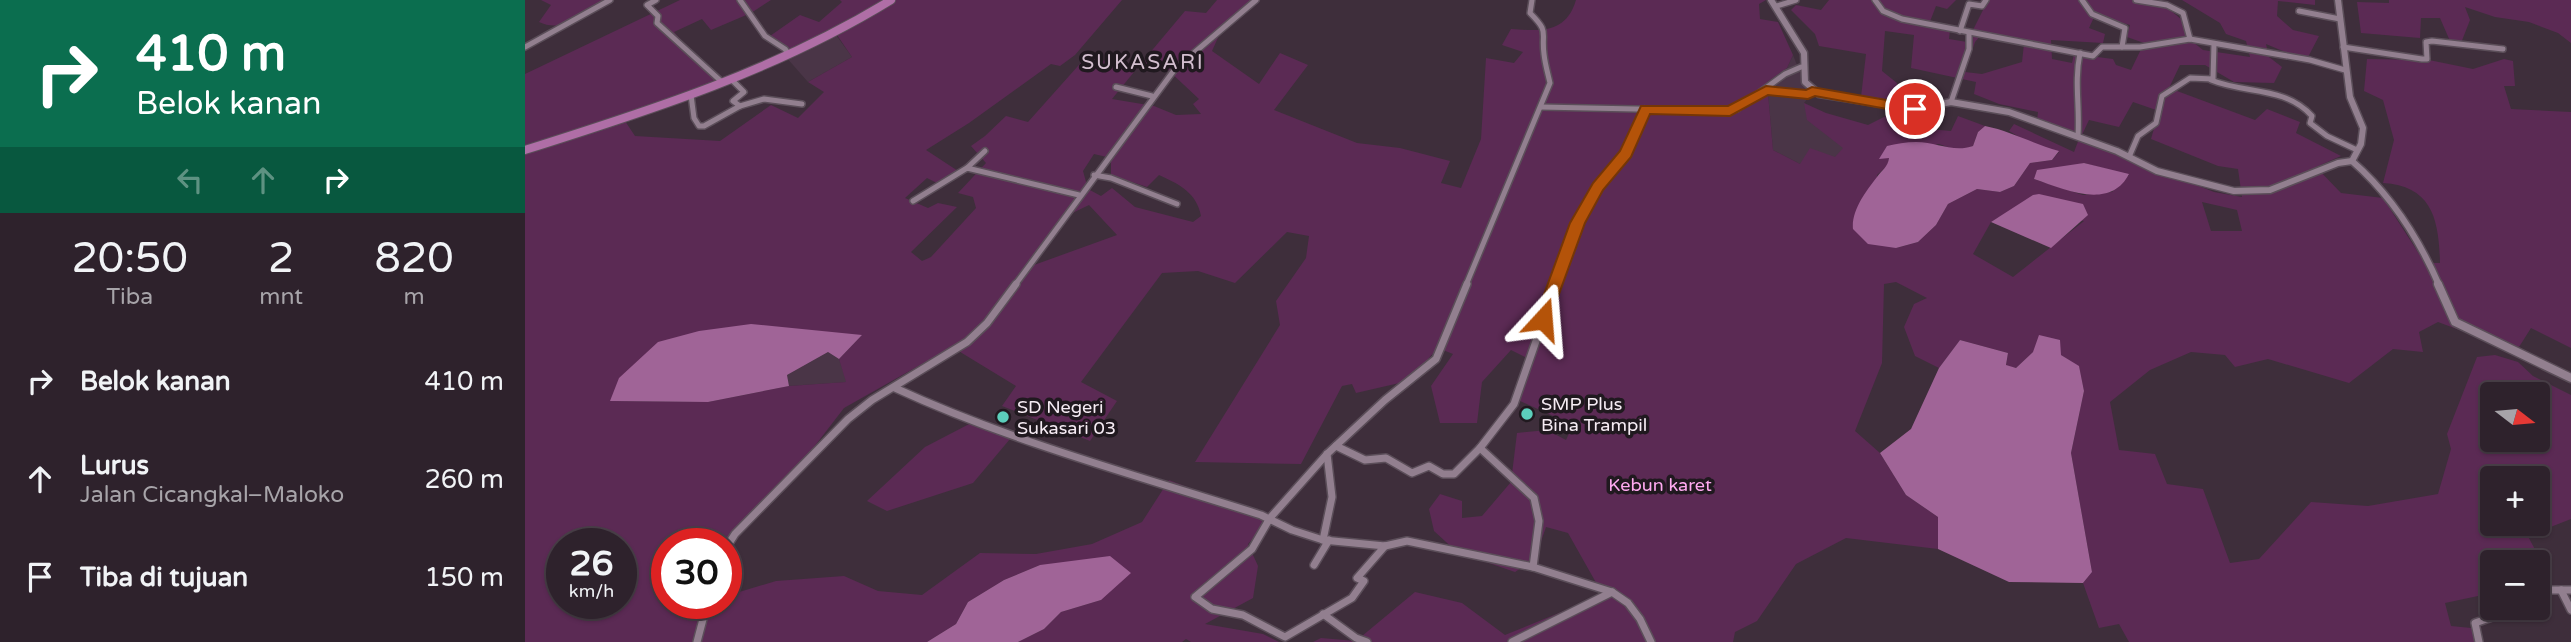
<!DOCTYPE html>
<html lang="id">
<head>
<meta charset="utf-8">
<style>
	:root { --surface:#2e222c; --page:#3a2f38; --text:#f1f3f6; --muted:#a7a4a9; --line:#493f48 }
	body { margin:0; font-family:"Varela Round",sans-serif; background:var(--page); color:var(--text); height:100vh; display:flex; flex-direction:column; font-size:26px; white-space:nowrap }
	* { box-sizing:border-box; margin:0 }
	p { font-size:23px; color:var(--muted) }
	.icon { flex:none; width:38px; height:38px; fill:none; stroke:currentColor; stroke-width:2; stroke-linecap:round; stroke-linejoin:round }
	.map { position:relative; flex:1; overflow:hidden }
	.panel { display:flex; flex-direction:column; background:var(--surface); width:525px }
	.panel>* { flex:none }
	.guide { background:#0b6e4f; color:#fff; overflow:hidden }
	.needle { width:46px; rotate:106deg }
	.fabs { position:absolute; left:1955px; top:382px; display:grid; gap:14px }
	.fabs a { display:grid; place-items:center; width:70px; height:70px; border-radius:7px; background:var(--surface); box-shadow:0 2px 5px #0004,0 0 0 2px var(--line); font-size:35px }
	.speed { position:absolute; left:21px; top:528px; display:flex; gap:14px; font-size:35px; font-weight:700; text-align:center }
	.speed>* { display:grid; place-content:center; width:91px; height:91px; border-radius:50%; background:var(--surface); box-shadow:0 2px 5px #0004,0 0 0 2px var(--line); line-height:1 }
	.speed small { font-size:18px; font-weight:400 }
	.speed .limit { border:10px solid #d22; background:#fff; color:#111 }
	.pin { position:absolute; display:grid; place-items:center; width:60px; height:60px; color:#fff; margin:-30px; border:4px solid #fff; border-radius:50%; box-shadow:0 2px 7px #0007 }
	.me { position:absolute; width:77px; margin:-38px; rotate:19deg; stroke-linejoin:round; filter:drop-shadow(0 0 5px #0008) }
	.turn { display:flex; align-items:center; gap:24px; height:147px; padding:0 21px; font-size:32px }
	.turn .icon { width:91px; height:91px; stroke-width:2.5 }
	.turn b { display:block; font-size:49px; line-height:60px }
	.lanes { display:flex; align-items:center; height:66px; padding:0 21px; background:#0003; justify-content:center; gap:35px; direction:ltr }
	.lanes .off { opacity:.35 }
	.eta { display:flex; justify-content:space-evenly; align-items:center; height:119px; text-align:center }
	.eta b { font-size:42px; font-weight:600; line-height:49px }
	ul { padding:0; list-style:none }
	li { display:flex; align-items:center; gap:21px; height:98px; padding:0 21px }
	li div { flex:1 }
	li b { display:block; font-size:26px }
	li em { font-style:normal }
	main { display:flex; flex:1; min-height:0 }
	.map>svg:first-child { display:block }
	.built { fill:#4a3547 }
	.green { fill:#5b2a54; fill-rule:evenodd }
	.water { fill:#a06497 }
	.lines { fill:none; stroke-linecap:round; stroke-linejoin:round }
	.minor-far1-casing { stroke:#5b4e59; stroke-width:8 }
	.minor-casing { stroke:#5b4e59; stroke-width:10 }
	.tertiary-far1-casing { stroke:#5b4e59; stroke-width:9 }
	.tertiary-casing { stroke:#5b4e59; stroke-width:11 }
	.primary-casing { stroke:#5b4e59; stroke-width:10 }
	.minor-far1 { stroke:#927f8f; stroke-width:5 }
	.minor { stroke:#927f8f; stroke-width:7 }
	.tertiary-far1 { stroke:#927f8f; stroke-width:6 }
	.tertiary { stroke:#927f8f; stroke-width:8 }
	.primary { stroke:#af6ea6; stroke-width:8 }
	.route { fill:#b45309; stroke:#753606; stroke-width:2 }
	.poi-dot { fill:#5ccebb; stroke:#20191f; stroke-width:2.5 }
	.labels { text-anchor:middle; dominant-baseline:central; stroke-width:7; stroke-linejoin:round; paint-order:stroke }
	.poi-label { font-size:18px; fill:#f6ecf4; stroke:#20191f; text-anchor:start }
	.park-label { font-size:18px; fill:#ffaaf1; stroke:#20191f }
	.quarter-label { font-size:21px; letter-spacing:2px; fill:#d3bfcf; stroke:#20191f }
</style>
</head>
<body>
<main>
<section class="panel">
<div class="guide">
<div class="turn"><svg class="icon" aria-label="right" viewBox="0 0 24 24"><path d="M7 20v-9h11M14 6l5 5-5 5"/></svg><div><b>410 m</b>Belok kanan</div></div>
<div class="lanes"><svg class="icon off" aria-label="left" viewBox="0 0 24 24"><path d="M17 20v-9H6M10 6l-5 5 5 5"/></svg><svg class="icon off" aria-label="ahead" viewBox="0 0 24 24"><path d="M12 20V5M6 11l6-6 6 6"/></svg><svg class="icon" aria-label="right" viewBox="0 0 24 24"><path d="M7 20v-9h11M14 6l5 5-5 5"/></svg></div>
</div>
<div class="eta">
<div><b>20:50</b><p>Tiba</p></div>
<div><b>2</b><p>mnt</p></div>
<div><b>820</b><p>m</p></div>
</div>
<ul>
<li><svg class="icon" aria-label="right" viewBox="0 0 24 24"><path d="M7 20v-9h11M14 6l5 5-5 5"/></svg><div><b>Belok kanan</b></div><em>410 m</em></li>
<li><svg class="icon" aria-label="ahead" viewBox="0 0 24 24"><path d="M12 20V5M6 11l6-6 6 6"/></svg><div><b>Lurus</b><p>Jalan Cicangkal–Maloko</p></div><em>260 m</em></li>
<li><svg class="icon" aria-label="arrive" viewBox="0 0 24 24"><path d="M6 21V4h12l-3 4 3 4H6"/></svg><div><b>Tiba di tujuan</b></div><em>150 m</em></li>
</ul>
</section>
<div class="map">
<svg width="2046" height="642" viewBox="0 0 2046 642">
	<rect width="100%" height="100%" fill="#3e2e3b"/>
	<g class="built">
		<polygon points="311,35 327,57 283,82 261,57"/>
		<polygon points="1268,55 1278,80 1288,92 1279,103 1319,148 1311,157 1275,164 1248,150 1242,82 1262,68"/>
		<polygon points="303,352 314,359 322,382 264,386 262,375"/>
	</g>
	<g class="green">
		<path d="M 16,0 L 83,0 C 63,13 38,34 14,22 L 26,5 Z"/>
		<path d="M 155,0 L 246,0 L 226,13 L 186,30 L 177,19 L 149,32 L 195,83 L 100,121 L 110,136 L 195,141 L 246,105 L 273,118 L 299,92 L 283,82 L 327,57 L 312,35 L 261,57 L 245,36 L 275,15 L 294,22 L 317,2 L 315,0 L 597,0 L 550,55 L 535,66 L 526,64 L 444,123 L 401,150 L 433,171 L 412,183 L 402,178 L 380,198 L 403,208 L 413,203 L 432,207 L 386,252 L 397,261 L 406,257 L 451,208 L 448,197 L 433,193 L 461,163 L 446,146 L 460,136 L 481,116 L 503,122 L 561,57 L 613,67 L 660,11 L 681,13 L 692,0 L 729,0 L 700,22 L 687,51 L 734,84 L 755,53 L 783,65 L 749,110 L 832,143 L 875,148 L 925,161 L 916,183 L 936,188 L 956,139 L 961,58 L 989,63 L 998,52 L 977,45 L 986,29 C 1015,31 1041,34 1051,0 L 1241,0 L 1234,4 L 1235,19 L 1253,22 L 1268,55 L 1262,68 L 1242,82 L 1248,150 L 1275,164 L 1285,148 L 1310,157 L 1318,148 L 1282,120 L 1279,103 L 1301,113 L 1343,125 L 1363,115 L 1383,112 L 1382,127 L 1426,131 L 1433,116 L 1460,126 L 1453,132 L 1448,146 L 1434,151 L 1414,144 L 1355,158 L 1364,158 L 1363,165 L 1352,175 L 1371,248 L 1393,242 L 1411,225 L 1423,204 L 1452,189 L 1475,192 L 1489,186 L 1505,163 L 1527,160 L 1534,152 L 1506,144 L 1484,131 L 1489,124 L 1549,152 L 1554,139 L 1512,121 L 1513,112 L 1474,104 L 1449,94 L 1451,82 L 1386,68 L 1389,35 L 1360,31 L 1357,71 L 1372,83 L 1372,105 L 1336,97 L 1341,54 L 1294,46 L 1290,34 L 1266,10 L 1271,5 L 1296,10 L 1304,0 L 1431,0 L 1422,9 L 1411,6 L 1404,24 L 1425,30 L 1424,39 L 1442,42 L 1463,0 L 1613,0 L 1638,4 L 1663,25 L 1663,38 L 1678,50 L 1725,57 L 1721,41 L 1701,34 L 1695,23 L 1657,0 L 1790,0 L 1790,5 L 1753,1 L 1752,16 L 1768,30 L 1794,36 L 1781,61 L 1741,44 L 1744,57 L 1757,67 L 1749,83 L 1709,82 L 1680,65 L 1655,65 L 1644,88 L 1730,120 L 1742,109 L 1775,122 L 1771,133 L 1816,156 L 1791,167 L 1816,193 L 1858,198 L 1900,263 L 1915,263 C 1914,219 1907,186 1858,183 L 1869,140 L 1858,100 L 1839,91 L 1842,59 L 1904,60 L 1948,69 L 1979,59 L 1988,61 L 1990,86 L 1979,86 L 1986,109 L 2046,112 L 2046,348 L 2006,328 L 1994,347 L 1956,338 L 1913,322 L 1894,332 L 1898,352 L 1868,349 L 1824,383 L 1743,359 L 1710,367 L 1700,355 L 1666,352 L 1625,370 L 1585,402 L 1594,450 L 1630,454 L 1642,484 L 1678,489 L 1705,563 L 1734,559 L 1786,502 L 1843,506 L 1913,494 L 1926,449 L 1922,434 L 1952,357 L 1970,355 L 1993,362 L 2008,376 L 2046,395 L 2046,519 L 2023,528 L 1999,529 L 2021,570 L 2013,574 L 2012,562 L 1967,562 L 1967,593 L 1920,603 L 1926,626 L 1946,628 L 1951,642 L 1604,642 L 1594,624 L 1574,628 L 1558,583 L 1567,572 L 1546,453 L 1559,391 L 1554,367 L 1536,355 L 1508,352 L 1491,368 L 1481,366 L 1483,353 L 1435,340 L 1414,368 L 1390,356 L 1379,327 L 1389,304 L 1402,298 L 1371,282 L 1359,284 L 1357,363 L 1330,431 L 1355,453 L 1381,495 L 1413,517 L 1413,549 L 1321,538 L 1271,564 L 1232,621 L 1210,632 L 1208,642 L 788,642 L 796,638 L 831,641 L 890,592 L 937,603 L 980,635 L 1078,595 L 1043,533 L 1021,527 L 1010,559 L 990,572 L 932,552 L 909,531 L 904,509 L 915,494 L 937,501 L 937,518 L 957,516 L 986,482 L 992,433 L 1022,430 L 1041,440 L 1048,425 L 993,400 L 1002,358 L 986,350 L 957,382 L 952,423 L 915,423 L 906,386 L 928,354 L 913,348 L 883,381 L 831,393 L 827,384 L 817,386 L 776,464 L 670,462 L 755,325 L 751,301 L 781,258 L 784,236 L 762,232 L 710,283 L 673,271 L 637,273 L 556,382 L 592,401 L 565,441 L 477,406 L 491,386 L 427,347 L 319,408 L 279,460 L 201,544 L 142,544 L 142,604 L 201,604 L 201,596 L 251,581 L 319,576 L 353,591 L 397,595 L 455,553 L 511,554 L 567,544 L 617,522 L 644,480 L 745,519 L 723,544 L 733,566 L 728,598 L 680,624 L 738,634 L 754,642 L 666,642 L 661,639 L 657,642 L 493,642 L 519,629 L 536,612 L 576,600 L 515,565 L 479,580 L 443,602 L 431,624 L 402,642 L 0,642 L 0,74 ZM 1570,15 L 1605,25 L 1602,37 L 1619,43 L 1606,70 L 1591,65 L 1588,59 L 1549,54 L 1547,63 L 1527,59 L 1526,40 L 1578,43 L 1580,34 L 1564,28 ZM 1456,35 L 1499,44 L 1497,62 L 1457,74 L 1440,72 L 1450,42 ZM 613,67 L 643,70 L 674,99 L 668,104 L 676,114 L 651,115 L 629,106 L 587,99 ZM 1608,102 L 1634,111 L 1626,139 L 1693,166 L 1713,169 L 1717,197 L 1689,192 L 1555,139 L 1564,120 L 1594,127 ZM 569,154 L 586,158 L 586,175 L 622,187 L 634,175 C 654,184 672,193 676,216 L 668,222 L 610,207 L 587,188 L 576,196 L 563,189 L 558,171 ZM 1559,163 L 1604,175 L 1587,192 L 1558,195 L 1509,179 ZM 1677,202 L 1712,210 L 1717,231 L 1686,231 ZM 564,205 L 592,235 L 509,265 L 535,219 ZM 1486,210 L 1559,221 L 1488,277 L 1448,254 L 1466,222 ZM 337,335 L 314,359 L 321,382 L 264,386 L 183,402 L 86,401 ZM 1967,394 L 2012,394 L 2012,439 L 1967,439 ZM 1967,478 L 2012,478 L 2012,523 L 1967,523 ZM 37,544 L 96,544 L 96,604 L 37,604 Z"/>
		<polygon points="1864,0 2046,0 2046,43 2033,33 2004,22 1970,17 1940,7 1945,20 1936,43 1925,41 1915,18 1896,18 1895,38 1836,33 1832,2 1864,3"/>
		<polygon points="450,421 490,433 448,483 362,511 342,501 400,447"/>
	</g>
	<g class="water">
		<path d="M 1460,126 C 1486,131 1508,144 1534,151 L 1527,160 L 1505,163 L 1489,186 L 1475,192 L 1452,189 L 1423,204 L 1411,225 L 1393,242 L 1371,248 L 1343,244 L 1328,229 C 1326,211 1341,191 1352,177 C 1357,170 1363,167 1364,158 L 1354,159 L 1362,146 C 1371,144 1381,142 1391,142 C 1412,142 1428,153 1448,146 L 1453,132 Z"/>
		<path d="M 1559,163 L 1604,174 C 1585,211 1539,189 1509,179 L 1512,170 Z"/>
		<polygon points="1514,194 1558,204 1563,215 1526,248 1466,222 1508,195"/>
		<polygon points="226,324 337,335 314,359 303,352 262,375 264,386 183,402 85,401 94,378 133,342 174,331"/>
		<polygon points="1514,335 1535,340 1536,355 1554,366 1559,391 1546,453 1567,572 1558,583 1484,582 1413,549 1413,517 1381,495 1355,453 1386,429 1414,368 1435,340 1483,353 1481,365 1491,368 1508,352"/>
		<polygon points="585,556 606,573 576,600 536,612 519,629 493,642 402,642 431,624 443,602 479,580 515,565"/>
	</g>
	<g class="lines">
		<g class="minor-far1-casing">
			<g id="minor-far1">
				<polyline points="131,0 122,5 133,16 132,23 198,83"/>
				<polyline points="215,0 240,36 260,49 264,55"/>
				<polyline points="1350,0 1358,11 1377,19 1568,56 1577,47 1615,47 1665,39 1785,60 1820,70"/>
				<polyline points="1557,0 1567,14 1600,28 1597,47"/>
				<polyline points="1611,0 1642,5 1658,13 1665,39"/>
				<polyline points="1252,6 1271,0"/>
				<polyline points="1774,11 1815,19"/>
				<polyline points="1435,31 1444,4 1457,6 1461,0"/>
				<polyline points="0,47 85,0"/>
				<polyline points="1818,47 1897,59 1902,59 1901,42 1907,41 1978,49"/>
				<path d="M 1686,80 C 1720,94 1760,86 1787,116 L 1785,123 L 1802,136 L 1832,150"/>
				<polyline points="591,87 627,96"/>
				<polyline points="1241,90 1283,95 1288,91"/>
				<polyline points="166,95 169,118 174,126 179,126 215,106 208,101 219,92 207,80"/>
				<polyline points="1426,102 1444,49 1444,33"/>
				<polyline points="215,106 239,99 277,104"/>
				<polyline points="1016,107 1205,111 1212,109 1260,74 1276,67"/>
				<path d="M 1553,136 C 1555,106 1549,83 1555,53"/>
				<polyline points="1604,157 1613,136 1631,123 1637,96 1665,78 1688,79 1689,44"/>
				<polyline points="442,168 460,151"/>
				<polyline points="569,175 586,178 652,204"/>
				<polyline points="388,201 442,168 554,195"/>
				<polyline points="490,285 650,69 731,0"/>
				<path d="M 941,285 L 1025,83 C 1023,74 1020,64 1019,54 C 1016,31 1025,33 1005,13 L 1007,0"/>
				<polyline points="1030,285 1052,223 1073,187 1101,153 1120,109"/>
			</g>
		</g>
		<g class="minor-casing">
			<g id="minor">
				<path d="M 370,388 C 487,442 614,476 736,515 L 767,530 L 798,540 L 860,546 L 882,541 L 1008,567 L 1087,592 L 1103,603 L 1115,619 L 1126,642"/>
				<polyline points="811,446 840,460 861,458 887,473 904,466 918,474 929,474 955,448 989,404 1031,284"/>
				<polyline points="955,448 1009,498 1014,521 1008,567"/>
				<polyline points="798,540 807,497 802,454"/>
				<polyline points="860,546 832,578 839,581 827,598 760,637 718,615 687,609 670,597 727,549 745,518 802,454 860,400 911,359 942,284"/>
				<polyline points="201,548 210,534 323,419 347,400 442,342 462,323 491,284"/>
				<polyline points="789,565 804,540"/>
				<polyline points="2012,590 2046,590"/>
				<polyline points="2036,590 2046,610"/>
				<polyline points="798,614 831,638 842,642"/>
				<polyline points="172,642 182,604"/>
				<polyline points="987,642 1087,592"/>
				<polyline points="1954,642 1950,623 1967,617 1970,607"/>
			</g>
		</g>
		<g class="tertiary-far1-casing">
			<g id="tertiary-far1">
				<path d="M 1246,0 L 1279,53 L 1280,82 L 1294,94 L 1390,109 L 1426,102 L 1484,112 L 1592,151 L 1632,171 L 1709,191 L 1745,190 L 1813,163 L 1827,161 C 1865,194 1894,239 1914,285"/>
				<polyline points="1813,0 1825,97 1838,128 1836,144 1827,161"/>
			</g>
		</g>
		<g class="tertiary-casing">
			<polyline id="tertiary" points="1913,284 1930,322 2046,378"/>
		</g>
		<g class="primary-casing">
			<path id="primary" d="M 0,150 C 127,110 252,70 366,0"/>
		</g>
		<use href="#minor-far1" class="minor-far1"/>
		<use href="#minor" class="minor"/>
		<use href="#tertiary-far1" class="tertiary-far1"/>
		<use href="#tertiary" class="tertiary"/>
		<use href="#primary" class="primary"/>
	</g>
	<polygon class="route" points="1241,86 1281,90 1287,87 1390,105 1397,109 1390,114 1290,96 1283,99 1243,95 1205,116 1125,114 1106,157 1078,190 1060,223 1023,324 1012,324 1010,319 1045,223 1068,183 1095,151 1116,106 1203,106"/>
	<g class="poi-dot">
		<circle cx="1002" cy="414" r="7"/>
		<circle cx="478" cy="417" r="7"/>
	</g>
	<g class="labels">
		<g class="poi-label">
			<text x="1016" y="404">SMP Plus<tspan x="1016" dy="21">Bina Trampil</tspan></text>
			<text x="492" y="407">SD Negeri<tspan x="492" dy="21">Sukasari 03</tspan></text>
		</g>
		<g class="park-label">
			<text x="1135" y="485">Kebun karet</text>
		</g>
		<g class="quarter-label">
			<text x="618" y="62">SUKASARI</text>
		</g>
	</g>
</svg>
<div class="fabs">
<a><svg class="needle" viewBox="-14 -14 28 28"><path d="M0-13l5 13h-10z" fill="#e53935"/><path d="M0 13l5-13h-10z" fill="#a7a4a9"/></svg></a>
<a>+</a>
<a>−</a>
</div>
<div class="speed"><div>26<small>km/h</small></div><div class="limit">30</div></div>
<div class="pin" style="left:1390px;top:109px;background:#d93025"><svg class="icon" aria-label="arrive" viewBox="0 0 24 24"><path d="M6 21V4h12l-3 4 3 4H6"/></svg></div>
<svg class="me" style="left:1018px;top:319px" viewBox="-20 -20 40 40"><path d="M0-17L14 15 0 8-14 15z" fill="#b45309" stroke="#fff" stroke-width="4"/></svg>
</div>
</main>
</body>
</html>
